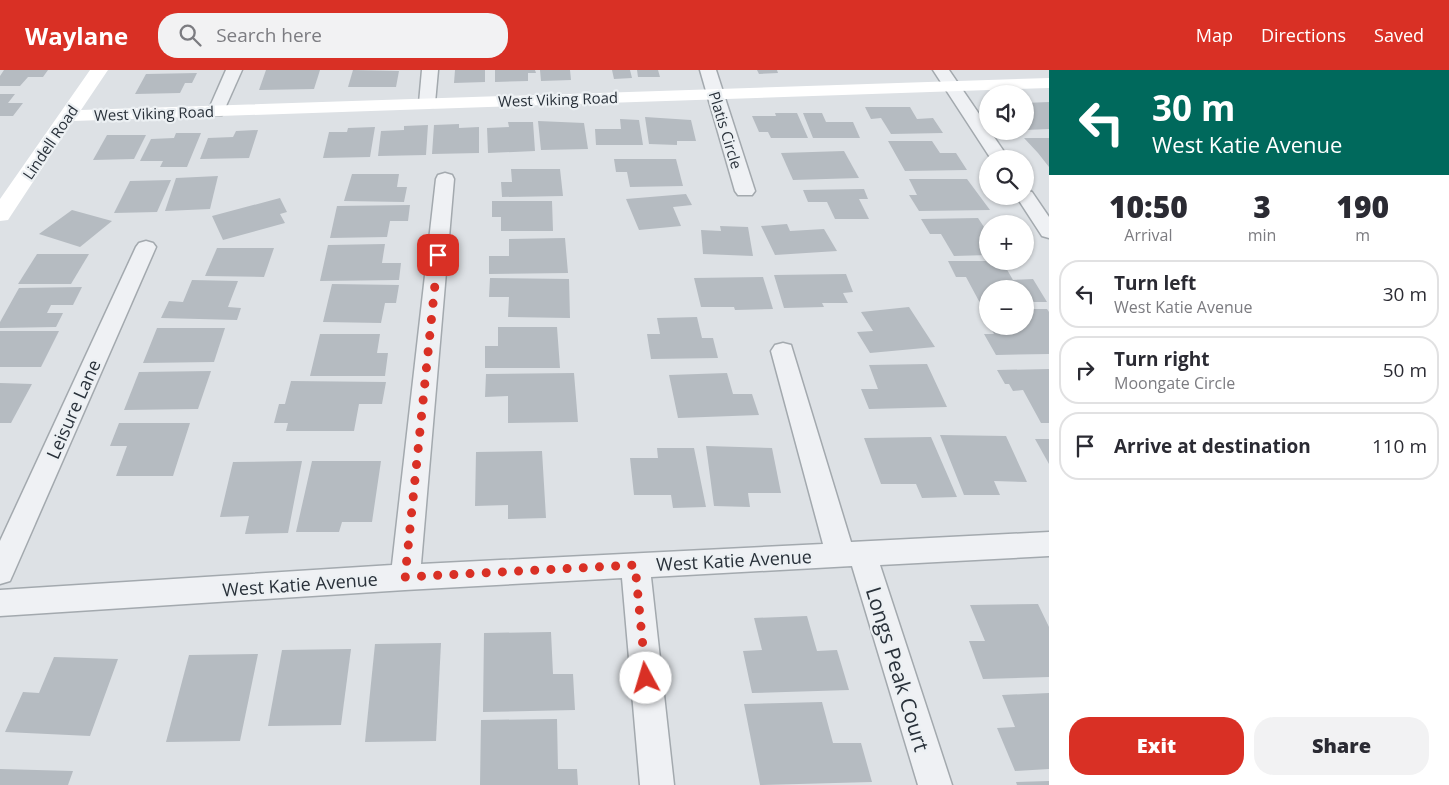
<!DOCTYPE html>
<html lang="en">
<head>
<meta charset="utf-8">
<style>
	:root { --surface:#fff; --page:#f2f2f3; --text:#2b2b33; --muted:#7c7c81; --line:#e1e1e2; --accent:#d93025 }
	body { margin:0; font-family:"Open Sans",sans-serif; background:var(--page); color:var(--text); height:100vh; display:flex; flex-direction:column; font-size:19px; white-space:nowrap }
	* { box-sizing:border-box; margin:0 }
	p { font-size:16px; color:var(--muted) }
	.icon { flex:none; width:28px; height:28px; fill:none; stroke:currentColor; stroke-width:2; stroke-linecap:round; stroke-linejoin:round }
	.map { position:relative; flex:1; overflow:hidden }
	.side { display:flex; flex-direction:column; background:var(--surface); width:400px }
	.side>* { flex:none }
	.top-card { background:#00695c; color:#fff; overflow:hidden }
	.fabs { position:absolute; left:979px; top:15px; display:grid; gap:10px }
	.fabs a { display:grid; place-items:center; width:55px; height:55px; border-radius:50%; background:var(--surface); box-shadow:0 1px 4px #0004; font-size:25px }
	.pin { position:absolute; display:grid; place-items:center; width:42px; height:42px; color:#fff; margin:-21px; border-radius:10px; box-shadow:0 2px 8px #0006 }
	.me { position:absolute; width:55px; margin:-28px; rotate:354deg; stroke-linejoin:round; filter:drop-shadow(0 0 4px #0008) }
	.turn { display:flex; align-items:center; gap:18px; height:105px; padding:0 20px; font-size:22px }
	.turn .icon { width:65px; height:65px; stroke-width:2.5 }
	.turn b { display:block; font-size:35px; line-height:42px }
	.eta { display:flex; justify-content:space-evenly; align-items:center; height:85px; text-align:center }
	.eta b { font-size:30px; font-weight:800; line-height:35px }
	.button { display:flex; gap:10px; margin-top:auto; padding:10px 20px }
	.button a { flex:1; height:58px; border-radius:20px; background:var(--accent); color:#fff; font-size:20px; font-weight:800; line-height:58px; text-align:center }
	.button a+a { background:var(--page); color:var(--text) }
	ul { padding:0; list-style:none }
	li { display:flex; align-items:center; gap:15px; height:68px; margin:0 10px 8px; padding:0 10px; border:2px solid var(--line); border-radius:20px }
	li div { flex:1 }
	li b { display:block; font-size:19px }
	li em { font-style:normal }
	header { display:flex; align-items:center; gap:30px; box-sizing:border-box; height:70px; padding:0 25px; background:var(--accent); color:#fff }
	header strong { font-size:24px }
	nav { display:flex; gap:28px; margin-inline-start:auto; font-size:18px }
	.search { width:350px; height:45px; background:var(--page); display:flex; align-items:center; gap:12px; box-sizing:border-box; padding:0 18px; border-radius:20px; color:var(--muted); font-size:19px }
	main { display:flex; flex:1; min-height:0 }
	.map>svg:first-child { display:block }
	.building { fill:#b5bbc1 }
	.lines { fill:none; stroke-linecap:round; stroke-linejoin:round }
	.street-casing { stroke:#a3a9ae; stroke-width:3 }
	.street { fill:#eff1f4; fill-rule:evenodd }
	.secondary { fill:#fff; fill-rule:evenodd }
	.route { stroke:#d93025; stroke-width:9; stroke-dasharray:0 16.2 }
	.labels { text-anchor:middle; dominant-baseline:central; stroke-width:4.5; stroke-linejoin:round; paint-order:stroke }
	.far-street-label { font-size:15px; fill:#29313a; stroke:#ecf0f3 }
	.street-label { font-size:18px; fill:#29313a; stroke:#ecf0f3 }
	.near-street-label { font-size:21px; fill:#29313a; stroke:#ecf0f3 }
</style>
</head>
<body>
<header>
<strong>Waylane</strong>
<div class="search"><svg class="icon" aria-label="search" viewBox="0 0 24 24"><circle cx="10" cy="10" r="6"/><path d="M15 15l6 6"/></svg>Search here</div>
<nav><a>Map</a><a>Directions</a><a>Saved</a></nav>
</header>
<main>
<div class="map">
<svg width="1049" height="715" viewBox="0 0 1049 715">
	<rect width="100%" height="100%" fill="#dde1e5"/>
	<g class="building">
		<polygon points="4,0 48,0 43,7 28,7 20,16 0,16 0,6"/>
		<polygon points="266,0 320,0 314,19 259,20"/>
		<polygon points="353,0 399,1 396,17 348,17"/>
		<polygon points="455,0 485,0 485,12 454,13"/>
		<polygon points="495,0 535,0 536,3 528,3 528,11 495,12"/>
		<polygon points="540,0 570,0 571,10 541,11"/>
		<polygon points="612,0 630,0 632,8 614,9"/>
		<polygon points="637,0 658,0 660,7 638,7"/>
		<polygon points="757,0 777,0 778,3 759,4"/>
		<polygon points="197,3 192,13 185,13 180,23 135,24 146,4"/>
		<polygon points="0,24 15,24 8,33 23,33 13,46 0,46"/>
		<polygon points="1049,32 1049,59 1025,60 1025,33"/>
		<polygon points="865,37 910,37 917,49 933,48 943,63 891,64 881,48 871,49"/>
		<polygon points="775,43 797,43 808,68 771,68 768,62 759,62 752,46 776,46"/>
		<polygon points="803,43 822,43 826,52 853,52 860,68 813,68"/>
		<polygon points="645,47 691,50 696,71 677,71 677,75 649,74"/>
		<polygon points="620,49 639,50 643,75 596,75 595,59 621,59"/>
		<polygon points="538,51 584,53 588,79 541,80"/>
		<polygon points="508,52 533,52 535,81 488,83 487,58 509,57"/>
		<polygon points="459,54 459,58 479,57 479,83 432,84 434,55"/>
		<polygon points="428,55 426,85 378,86 381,61 404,60 404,56"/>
		<polygon points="375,57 370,87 323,88 329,62 347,62 348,58"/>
		<polygon points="258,60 249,88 200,89 208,68 233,67 236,61"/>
		<polygon points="176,63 201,63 187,97 160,97 163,91 140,91 151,69 174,68"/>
		<polygon points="107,65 146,65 134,89 93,90"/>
		<polygon points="1024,68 1049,68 1049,97 1038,83"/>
		<polygon points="888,71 932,71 940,83 956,83 967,100 905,101"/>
		<polygon points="844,81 859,108 793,110 781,83"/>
		<polygon points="614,89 676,89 683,116 630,117 627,102 616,102"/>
		<polygon points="511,99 560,99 563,126 502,127 501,112 512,112"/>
		<polygon points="352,104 399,104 397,117 407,117 404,132 344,131"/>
		<polygon points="218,106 210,139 165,141 176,108"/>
		<polygon points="909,109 967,109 990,140 919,141 909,125 917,125"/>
		<polygon points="171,110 157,142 114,143 130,111"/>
		<polygon points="864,119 868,129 859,129 869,149 835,149 827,132 808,132 803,120"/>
		<polygon points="686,124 692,135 673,137 681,156 639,160 626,129"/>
		<polygon points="280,128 287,142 280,144 285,153 223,170 212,146"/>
		<polygon points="492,131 552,131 553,161 501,161 501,147 492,147"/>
		<polygon points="410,135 408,151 390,151 387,167 330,168 337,136"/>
		<polygon points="72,140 112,151 80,177 39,164"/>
		<polygon points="978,148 988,163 988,185 954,186 941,164 930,164 921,149"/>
		<polygon points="787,154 790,161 824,159 837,181 775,185 761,156"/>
		<polygon points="720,156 748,157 753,186 703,184 701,160 721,161"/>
		<polygon points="565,168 568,203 489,204 489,186 509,186 509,169"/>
		<polygon points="385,174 382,193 401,193 399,210 320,211 328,175"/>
		<polygon points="217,178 274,178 264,207 205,206"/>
		<polygon points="37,184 89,184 71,214 18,214"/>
		<polygon points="948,191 1002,191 1013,210 1033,209 1047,232 1025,232 1025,219 988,219 988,232 980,233 966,207 956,207"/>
		<polygon points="846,204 853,222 843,223 848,233 822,233 824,237 784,238 774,205"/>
		<polygon points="763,207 773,239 735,240 734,237 701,237 694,208"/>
		<polygon points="490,208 569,209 570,248 508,247 509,227 489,227"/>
		<polygon points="192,210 238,211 228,237 241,238 237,250 161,248 169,231 183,232"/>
		<polygon points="332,214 399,215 396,233 385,233 381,253 323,252"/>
		<polygon points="82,217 73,235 51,235 47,243 63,243 56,257 0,258 0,252 19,218"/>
		<polygon points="909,237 935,277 870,283 857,262 873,261 861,242"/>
		<polygon points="1025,239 1047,239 1049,242 1049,284 996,285 984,264 994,264 990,256 1025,256"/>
		<polygon points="697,247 702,268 713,268 718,288 651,289 647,264 660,264 657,248"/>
		<polygon points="498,257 557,257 560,298 485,298 485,276 498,276"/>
		<polygon points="157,258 225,258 214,292 143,293"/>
		<polygon points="0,261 59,261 41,297 0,297"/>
		<polygon points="320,264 380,264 377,283 388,283 385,306 310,306"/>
		<polygon points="927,294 947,337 869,339 861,319 878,319 869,295"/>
		<polygon points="1049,299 1049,353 1041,353 1023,320 1013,321 1009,314 1005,314 997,300"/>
		<polygon points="211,301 198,339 124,340 139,302"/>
		<polygon points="574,303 578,352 508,353 508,326 485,327 486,304"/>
		<polygon points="727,303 733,324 752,324 759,345 678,348 669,305"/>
		<polygon points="291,311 386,312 382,334 359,334 354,361 286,361 288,353 274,353 279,334 285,334"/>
		<polygon points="0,313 32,314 11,353 0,353"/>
		<polygon points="119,353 190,353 173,406 116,406 127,376 110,376"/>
		<polygon points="940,365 1006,366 1027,412 994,411 1000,425 964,425"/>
		<polygon points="931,367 957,427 922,428 916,414 881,414 864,368"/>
		<polygon points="1035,369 1049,369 1049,394"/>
		<polygon points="706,376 772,378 781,423 748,423 750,437 714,436"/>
		<polygon points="657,378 694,378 706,437 673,438 671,425 634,425 630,388 658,388"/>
		<polygon points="542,381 546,448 508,449 508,435 475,436 476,382"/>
		<polygon points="302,391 288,463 245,464 249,446 220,447 233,392"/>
		<polygon points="312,391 381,391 372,452 342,452 339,462 296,462"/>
		<polygon points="1038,534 1049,557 1049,607 983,609 969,571 985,571 970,535"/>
		<polygon points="807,546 817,581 837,580 849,620 752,623 743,581 762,580 754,548"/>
		<polygon points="551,562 553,604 573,604 575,640 483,642 484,563"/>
		<polygon points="441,573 436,671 365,672 375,574"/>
		<polygon points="351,579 341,655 268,656 282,580"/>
		<polygon points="258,584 240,671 166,672 189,585"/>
		<polygon points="54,587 118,589 90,666 5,662 23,622 39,623"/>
		<polygon points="1049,623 1049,699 1015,701 997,658 1015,657 1002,625"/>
		<polygon points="822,632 833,673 861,673 872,712 760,715 744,634"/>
		<polygon points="557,649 558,699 577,699 578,715 480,715 481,650"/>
		<polygon points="0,699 73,701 68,715 0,715"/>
		<polygon points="1049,711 1049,715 1017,715 1016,712"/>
	</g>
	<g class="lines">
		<g class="street-casing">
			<g id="street">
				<polygon points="226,0 242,0 222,45 210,45 208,41"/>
				<polygon points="422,0 438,0 435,33 433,37 421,37 419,33"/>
				<polygon points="700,0 716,0 755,121 752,125 738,125 735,121"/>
				<polygon points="933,0 949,0 988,57 988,61 990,61 1009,89 991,89"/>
				<polygon points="445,103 452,105 454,109 421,494 823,474 771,281 775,275 783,273 791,275 851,472 1049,462 1049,486 880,495 952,715 918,715 852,496 651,507 674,715 640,715 622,508 405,520 0,546 0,520 392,495 436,109 438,105"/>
				<polygon points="1025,120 1032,122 1049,147 1049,168 1042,166 1016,126 1025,126"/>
				<polygon points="146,171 153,173 156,177 14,502 10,511 0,514 0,471 136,177 139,173"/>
			</g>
		</g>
		<use href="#street" class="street"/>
		<polygon class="secondary" points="90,0 108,0 81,40 1049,8 1049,18 73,51 8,150 0,151 0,129"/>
	</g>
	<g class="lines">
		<polyline class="route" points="438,185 405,507 635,495 646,608"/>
	</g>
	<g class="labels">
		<g class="far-street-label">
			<text transform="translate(558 29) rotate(-2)">West Viking Road</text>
			<text transform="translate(154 43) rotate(-2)">West Viking Road</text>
			<text transform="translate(726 60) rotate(73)">Platis Circle</text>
			<text transform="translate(50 72) rotate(-56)">Lindell Road</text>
		</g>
		<g class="street-label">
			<text transform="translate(73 339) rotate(-66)">Leisure Lane</text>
			<text transform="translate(734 490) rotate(-3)">West Katie Avenue</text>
			<text transform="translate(300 514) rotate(-4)">West Katie Avenue</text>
		</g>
		<g class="near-street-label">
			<text transform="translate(898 599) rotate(73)">Longs Peak Court</text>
		</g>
	</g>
</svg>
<div class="fabs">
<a><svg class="icon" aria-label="sound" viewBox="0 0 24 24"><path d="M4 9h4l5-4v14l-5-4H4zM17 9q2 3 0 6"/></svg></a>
<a><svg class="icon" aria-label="search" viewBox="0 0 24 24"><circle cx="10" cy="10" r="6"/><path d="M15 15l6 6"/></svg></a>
<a>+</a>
<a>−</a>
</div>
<div class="pin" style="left:438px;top:185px;background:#d93025"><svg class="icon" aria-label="arrive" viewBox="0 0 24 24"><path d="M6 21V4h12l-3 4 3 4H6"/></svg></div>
<svg class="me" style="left:646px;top:608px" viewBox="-20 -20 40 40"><circle r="19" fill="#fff"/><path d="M0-13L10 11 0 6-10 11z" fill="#d93025"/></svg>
</div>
<section class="side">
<div class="top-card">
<div class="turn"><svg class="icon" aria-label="left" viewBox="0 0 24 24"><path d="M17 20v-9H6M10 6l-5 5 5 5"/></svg><div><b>30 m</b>West Katie Avenue</div></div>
</div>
<div class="eta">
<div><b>10:50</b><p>Arrival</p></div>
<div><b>3</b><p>min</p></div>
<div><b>190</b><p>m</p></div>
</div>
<ul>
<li><svg class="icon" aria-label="left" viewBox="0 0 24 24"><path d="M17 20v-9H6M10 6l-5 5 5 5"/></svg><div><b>Turn left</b><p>West Katie Avenue</p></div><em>30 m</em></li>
<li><svg class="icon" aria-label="right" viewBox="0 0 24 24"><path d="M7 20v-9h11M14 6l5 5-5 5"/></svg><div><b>Turn right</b><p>Moongate Circle</p></div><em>50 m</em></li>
<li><svg class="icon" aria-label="arrive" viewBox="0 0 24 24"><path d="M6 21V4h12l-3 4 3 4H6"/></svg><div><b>Arrive at destination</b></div><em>110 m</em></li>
</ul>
<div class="button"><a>Exit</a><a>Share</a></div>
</section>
</main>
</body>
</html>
